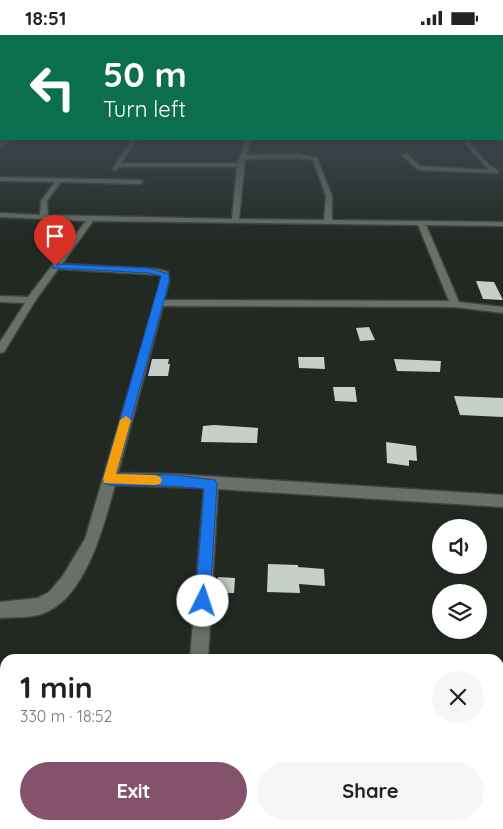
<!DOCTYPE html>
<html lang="en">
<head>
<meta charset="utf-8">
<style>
	:root { --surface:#fff; --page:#f6f6f6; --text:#222; --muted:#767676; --accent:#84536b }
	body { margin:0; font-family:Quicksand,sans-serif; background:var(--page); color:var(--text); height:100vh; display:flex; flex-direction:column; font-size:19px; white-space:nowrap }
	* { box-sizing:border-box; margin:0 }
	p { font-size:16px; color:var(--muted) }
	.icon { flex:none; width:28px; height:28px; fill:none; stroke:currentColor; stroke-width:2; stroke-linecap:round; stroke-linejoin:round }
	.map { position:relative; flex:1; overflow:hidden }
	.details { position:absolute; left:0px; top:619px; width:504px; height:176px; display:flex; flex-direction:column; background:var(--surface); border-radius:15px 15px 0 0; box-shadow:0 2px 12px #0003 }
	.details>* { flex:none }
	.guide { position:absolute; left:0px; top:0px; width:504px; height:105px; box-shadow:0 2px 12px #0003; background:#0b6e4f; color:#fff; overflow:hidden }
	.fabs { position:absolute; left:432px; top:484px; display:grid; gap:10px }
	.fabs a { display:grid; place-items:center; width:55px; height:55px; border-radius:50%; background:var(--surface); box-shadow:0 2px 12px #0003; font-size:25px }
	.pin { position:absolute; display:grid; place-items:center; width:42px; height:42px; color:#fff; margin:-51px -21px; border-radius:50% 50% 50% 0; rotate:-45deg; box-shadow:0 0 5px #0007 }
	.pin .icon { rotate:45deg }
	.me { position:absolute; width:55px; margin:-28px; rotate:4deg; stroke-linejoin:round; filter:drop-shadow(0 0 4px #0008) }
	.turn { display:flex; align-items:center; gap:18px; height:105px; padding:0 20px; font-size:22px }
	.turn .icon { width:65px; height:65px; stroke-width:2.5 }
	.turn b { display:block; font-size:35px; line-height:42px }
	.round { display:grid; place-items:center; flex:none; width:52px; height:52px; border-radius:26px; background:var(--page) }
	.overview { display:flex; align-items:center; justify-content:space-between; height:85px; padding:0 20px }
	h1 { font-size:30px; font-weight:800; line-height:38px }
	.primary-button { display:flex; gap:10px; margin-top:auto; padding:10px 20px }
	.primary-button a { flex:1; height:58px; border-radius:30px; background:var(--accent); color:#fff; font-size:20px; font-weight:800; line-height:58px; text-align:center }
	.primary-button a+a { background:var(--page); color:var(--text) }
	.status { display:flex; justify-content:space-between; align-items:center; height:35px; padding:0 25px; background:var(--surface); direction:ltr }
	.status svg { height:14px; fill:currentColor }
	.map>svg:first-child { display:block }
	.building { fill:#c7d0c8 }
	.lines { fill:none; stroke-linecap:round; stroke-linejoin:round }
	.minor-casing { stroke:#3d443e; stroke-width:3 }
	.minor { fill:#687069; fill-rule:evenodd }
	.route { fill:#1a73e8; stroke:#114b97 }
	.slow { fill:#f59e0b }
</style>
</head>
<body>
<div class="status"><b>18:51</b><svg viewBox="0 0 49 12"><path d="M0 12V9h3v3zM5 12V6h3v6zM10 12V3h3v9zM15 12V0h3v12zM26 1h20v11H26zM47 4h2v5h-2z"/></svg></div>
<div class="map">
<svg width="503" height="794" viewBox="0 0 503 794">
	<rect width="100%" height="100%" fill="#222923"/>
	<g class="building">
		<polygon points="476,246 494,247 503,265 483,264"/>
		<polygon points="369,292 375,305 360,306 356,293"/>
		<polygon points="298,322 324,322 325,334 299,333"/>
		<polygon points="152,324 169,324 168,329 170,329 168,341 148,341"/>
		<polygon points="394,324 441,326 440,337 397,336"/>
		<polygon points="333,352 355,352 357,367 335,366"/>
		<polygon points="454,361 503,363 503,382 460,380"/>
		<polygon points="214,390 258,393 257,408 201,407 203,391"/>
		<polygon points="386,407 416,411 417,426 409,425 409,431 387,428"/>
		<polygon points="268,529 298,530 298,532 324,534 325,551 299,549 300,558 267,557"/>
		<polygon points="218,542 235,543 234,558 216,558"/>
	</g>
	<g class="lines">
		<g class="minor-casing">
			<g id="minor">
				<polygon points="7,104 13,104 0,113 0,109"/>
				<path d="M 132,104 L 137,104 L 121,128 L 238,128 L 246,104 L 251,104 L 246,120 L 298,119 L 317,123 L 332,161 L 332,185 L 503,187 L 503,191 L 426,190 L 459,267 L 503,272 L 503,278 L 455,272 L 163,271 L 118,438 L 174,439 L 503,460 L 503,472 L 218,454 L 208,624 L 190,624 L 204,453 L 115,450 C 104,490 86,564 42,579 C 29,583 13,582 0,583 L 0,567 L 38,563 L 49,557 L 62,542 L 85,504 L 161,247 L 161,240 L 58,234 L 35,266 L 4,317 L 0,318 L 0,307 L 25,268 L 0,267 L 0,261 L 28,262 L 86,186 L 0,182 L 0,178 L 40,180 L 41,166 L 55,147 L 0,146 L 0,142 L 140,145 L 143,147 L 140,149 L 61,147 L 47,166 L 48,180 L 232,184 L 237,132 L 118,132 L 116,135 L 112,135 ZM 298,123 L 313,125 L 326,161 L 324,185 L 239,184 L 245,124 ZM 93,186 L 418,190 L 449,266 L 164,265 L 169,247 L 168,237 L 158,234 L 62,229 Z"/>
				<polygon points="467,105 488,129 498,136 498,138 418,135 402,120 407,119 420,131 489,135 465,108"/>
				<polygon points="176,790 198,790 197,794 175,794"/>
			</g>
		</g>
		<use href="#minor" class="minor"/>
	</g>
	<linearGradient id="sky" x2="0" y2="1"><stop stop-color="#131713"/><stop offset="0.46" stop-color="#3e4950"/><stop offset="1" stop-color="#3e4950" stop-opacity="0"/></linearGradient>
	<rect width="503" height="206" fill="url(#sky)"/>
	<polygon class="route" points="55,229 149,233 169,239 169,247 116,439 174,440 215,445 217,449 210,566 208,571 203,573 197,571 195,566 204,454 174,451 109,450 104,448 103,444 161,241 149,238 52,233 52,230"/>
	<polygon class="slow" points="126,381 131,385 116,439 155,440 160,442 162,445 160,449 155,450 104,448 103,444 120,385"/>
</svg>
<div class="fabs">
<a><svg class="icon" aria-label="sound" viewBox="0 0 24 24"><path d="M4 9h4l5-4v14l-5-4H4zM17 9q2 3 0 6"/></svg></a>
<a><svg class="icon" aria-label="layers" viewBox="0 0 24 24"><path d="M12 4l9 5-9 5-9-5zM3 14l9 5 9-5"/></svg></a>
</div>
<div class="pin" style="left:55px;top:231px;background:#d93025"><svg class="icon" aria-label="arrive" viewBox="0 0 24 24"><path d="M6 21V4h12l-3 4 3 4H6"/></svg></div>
<svg class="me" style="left:203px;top:566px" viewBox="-20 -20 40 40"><circle r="19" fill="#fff"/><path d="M0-13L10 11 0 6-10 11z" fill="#1a73e8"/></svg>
<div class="guide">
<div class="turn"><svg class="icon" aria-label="left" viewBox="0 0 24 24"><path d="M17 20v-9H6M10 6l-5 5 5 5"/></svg><div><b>50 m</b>Turn left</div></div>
</div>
<section class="details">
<div class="overview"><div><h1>1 min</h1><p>330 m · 18:52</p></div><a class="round"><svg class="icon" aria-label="close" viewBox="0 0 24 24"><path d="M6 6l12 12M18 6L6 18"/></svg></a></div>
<div class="primary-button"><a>Exit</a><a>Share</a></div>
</section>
</div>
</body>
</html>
